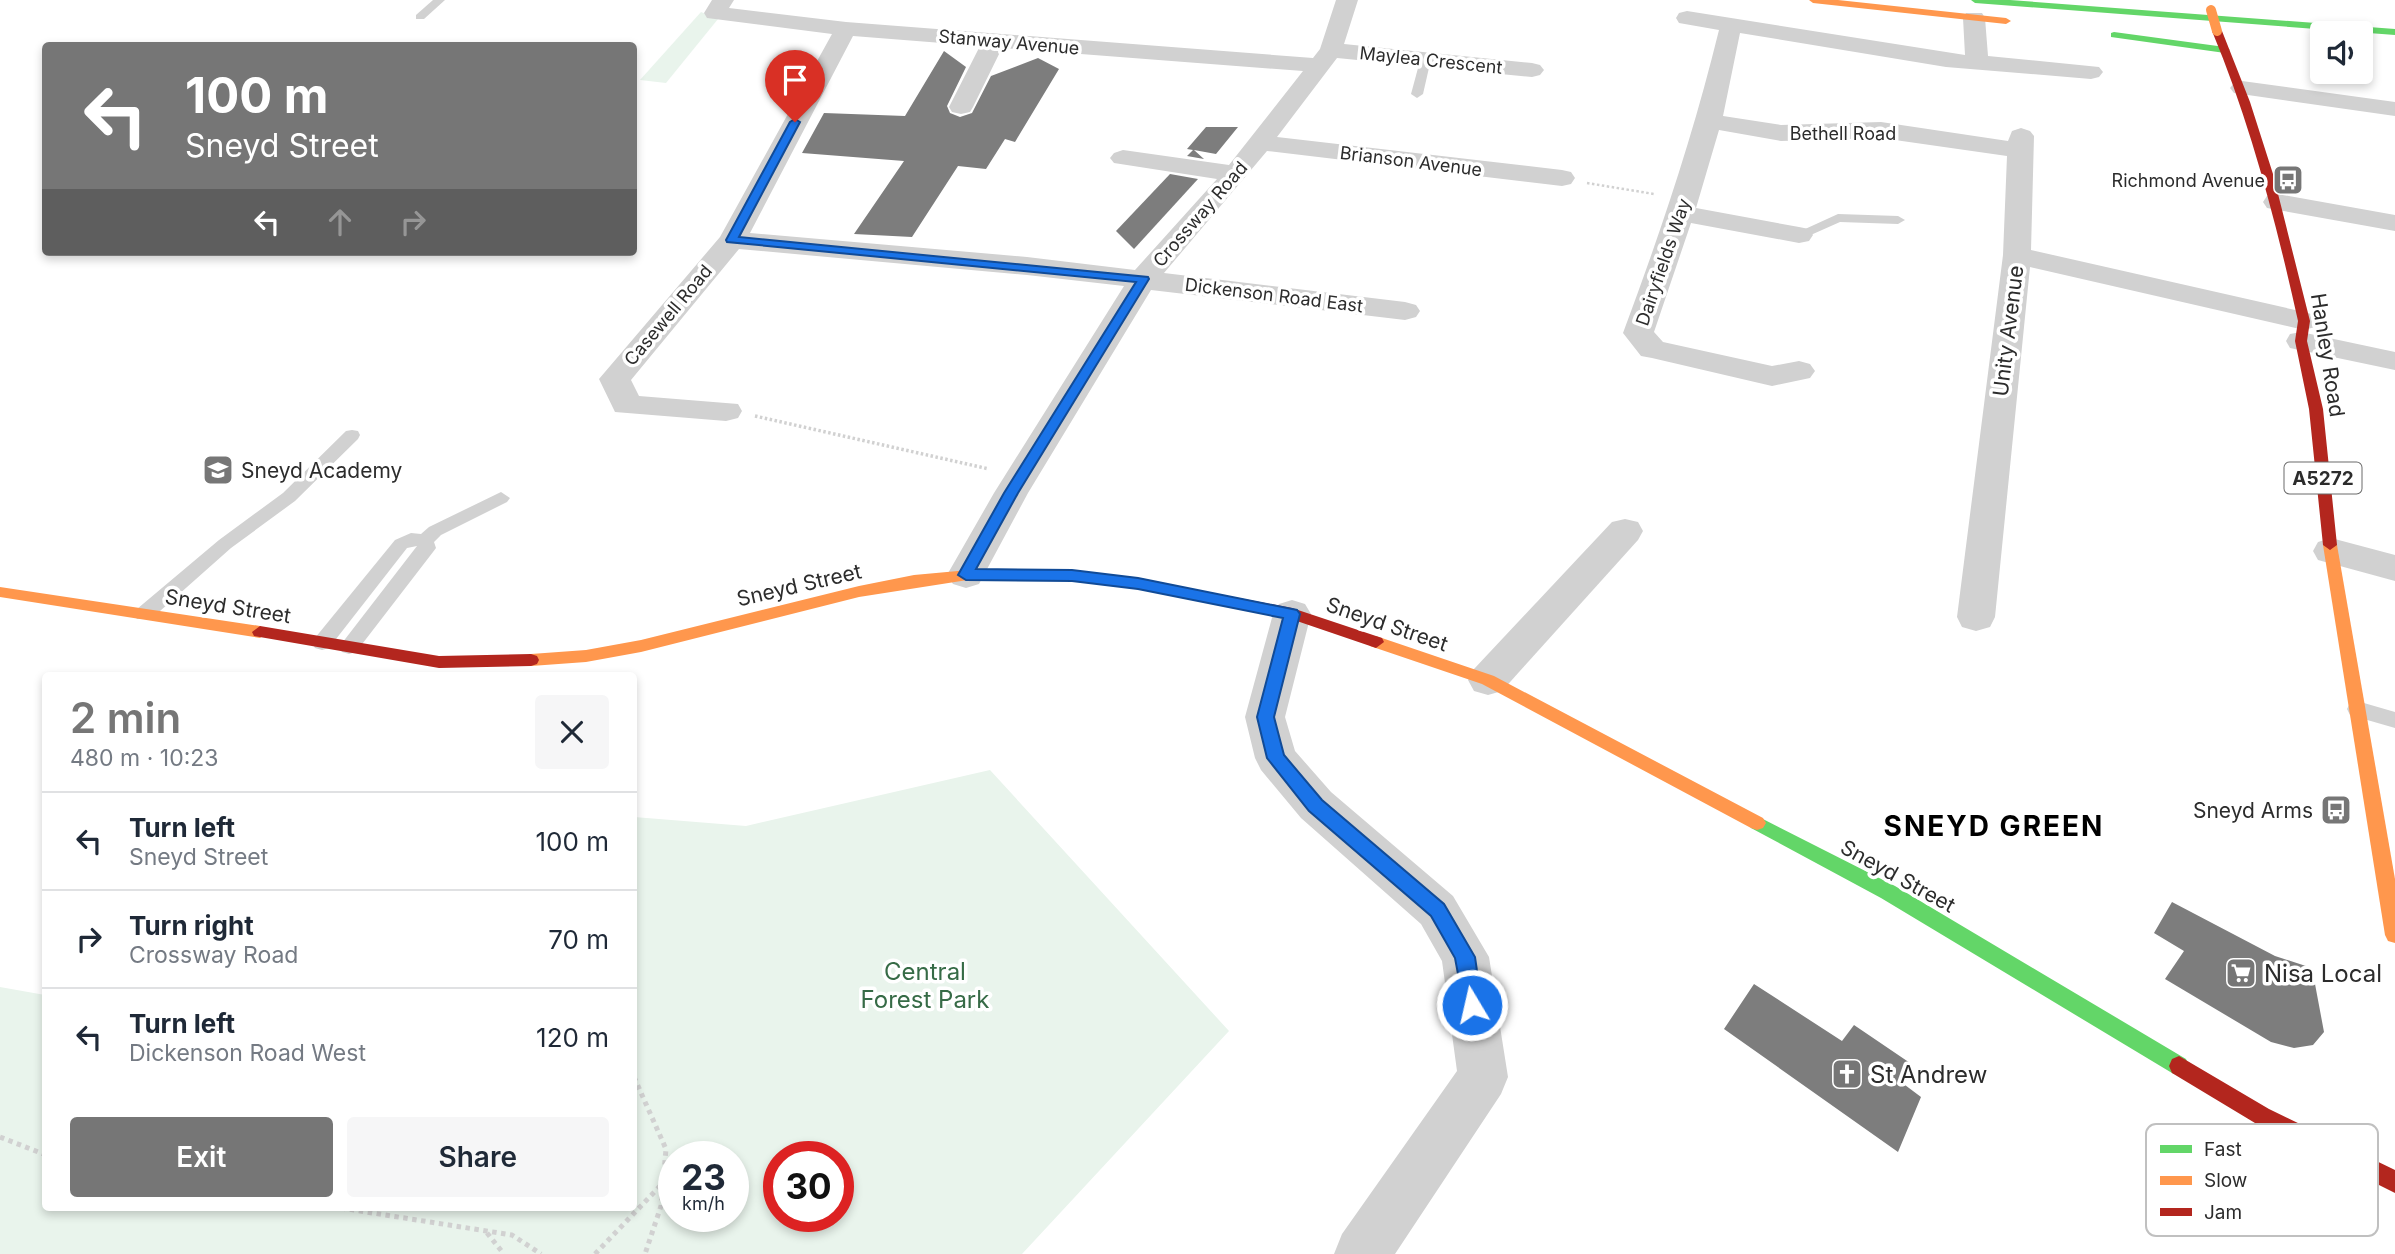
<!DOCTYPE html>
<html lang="en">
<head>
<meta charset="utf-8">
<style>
	:root { --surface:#fff; --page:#f6f6f7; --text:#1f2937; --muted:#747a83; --line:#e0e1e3; --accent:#767676 }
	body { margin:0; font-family:Inter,sans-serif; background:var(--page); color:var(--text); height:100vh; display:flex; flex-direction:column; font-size:26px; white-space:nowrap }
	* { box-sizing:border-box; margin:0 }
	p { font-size:23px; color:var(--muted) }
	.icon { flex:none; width:38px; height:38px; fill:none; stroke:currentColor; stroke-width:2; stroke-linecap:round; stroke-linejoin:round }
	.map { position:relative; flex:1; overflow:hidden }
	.details { position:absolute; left:42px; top:672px; width:595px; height:539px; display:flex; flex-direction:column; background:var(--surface); border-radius:7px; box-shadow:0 4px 10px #0003 }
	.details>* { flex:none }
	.top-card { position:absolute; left:42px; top:42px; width:595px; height:214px; border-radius:7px; box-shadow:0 4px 10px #0003; background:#767676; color:#fff; overflow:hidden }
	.fabs { position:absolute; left:2310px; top:21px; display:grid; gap:14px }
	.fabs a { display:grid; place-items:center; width:63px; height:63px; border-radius:7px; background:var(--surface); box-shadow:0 4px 10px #0003; font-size:35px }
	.speed { position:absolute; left:658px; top:1141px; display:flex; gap:14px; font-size:35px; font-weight:700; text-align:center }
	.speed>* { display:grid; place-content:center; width:91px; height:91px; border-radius:50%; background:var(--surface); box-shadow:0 4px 10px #0003; line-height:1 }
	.speed small { font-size:18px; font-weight:400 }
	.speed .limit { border:10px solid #d22; background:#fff; color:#111 }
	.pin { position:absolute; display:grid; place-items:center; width:60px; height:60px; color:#fff; margin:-72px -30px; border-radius:50% 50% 50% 0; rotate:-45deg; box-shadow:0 0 7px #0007 }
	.pin .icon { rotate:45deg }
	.me { position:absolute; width:77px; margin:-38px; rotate:351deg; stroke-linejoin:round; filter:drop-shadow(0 0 5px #0008) }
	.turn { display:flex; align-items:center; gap:24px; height:147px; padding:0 28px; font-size:32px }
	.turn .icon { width:91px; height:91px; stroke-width:2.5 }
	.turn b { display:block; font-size:49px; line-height:60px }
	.lanes { display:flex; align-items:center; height:66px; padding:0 28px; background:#0003; justify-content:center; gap:35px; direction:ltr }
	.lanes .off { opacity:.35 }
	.round { display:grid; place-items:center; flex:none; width:74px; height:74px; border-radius:7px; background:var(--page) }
	.summary { display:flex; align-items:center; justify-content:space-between; height:119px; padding:0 28px }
	h1 { font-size:42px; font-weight:600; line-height:52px; color:var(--accent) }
	.cta { display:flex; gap:14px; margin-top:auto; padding:14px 28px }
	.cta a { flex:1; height:80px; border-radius:7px; background:var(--accent); color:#fff; font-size:28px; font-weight:600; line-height:80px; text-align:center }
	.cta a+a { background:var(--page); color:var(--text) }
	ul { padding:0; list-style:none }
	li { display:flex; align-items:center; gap:21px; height:98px; padding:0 28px; border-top:2px solid var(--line) }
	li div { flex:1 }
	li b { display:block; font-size:26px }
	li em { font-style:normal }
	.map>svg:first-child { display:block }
	.green { fill:#e9f4ec; fill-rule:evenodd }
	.building { fill:#7d7d7d }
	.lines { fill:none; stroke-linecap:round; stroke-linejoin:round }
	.path-far2 { stroke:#d1d1d1; stroke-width:2.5; stroke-dasharray:2.5 2.5; stroke-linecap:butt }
	.path-far1 { stroke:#d1d1d1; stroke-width:3.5; stroke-dasharray:2.5 2.5; stroke-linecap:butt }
	.path { stroke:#d1d1d1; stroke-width:5; stroke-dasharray:4.5 4.5; stroke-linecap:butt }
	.lane { fill:#d1d1d1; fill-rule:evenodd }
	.street { fill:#d1d1d1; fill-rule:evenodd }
	.fast { fill:#63d668; fill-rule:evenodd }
	.slow { fill:#ff974d; fill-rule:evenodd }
	.jam { fill:#b3261e; fill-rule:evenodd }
	.slow-bridge { stroke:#ff974d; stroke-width:10 }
	.route { fill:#1a73e8; stroke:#114b97; stroke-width:2 }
	.labels { text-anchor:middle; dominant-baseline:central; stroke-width:7; stroke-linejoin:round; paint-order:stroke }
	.far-street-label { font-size:18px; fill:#2c2c2c; stroke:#fff }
	.far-poi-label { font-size:18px; fill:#2c2c2c; stroke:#fff; text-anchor:end }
	.shield { fill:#fff; stroke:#6b6b6b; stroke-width:2 }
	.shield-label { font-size:19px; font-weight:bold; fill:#2c2c2c }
	.street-label { font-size:21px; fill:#2c2c2c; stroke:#fff }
	.poi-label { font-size:21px; fill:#2c2c2c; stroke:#fff; text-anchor:start }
	.near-park-label { font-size:24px; fill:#366b46; stroke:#fff }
	.near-poi-label { font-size:24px; fill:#2c2c2c; stroke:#fff; text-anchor:start }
	.district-label { font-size:28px; font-weight:bold; letter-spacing:2px; fill:#000; stroke:#fff }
	.key { fill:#fff; stroke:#c0c0c0; stroke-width:2 }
	.key-label { font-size:19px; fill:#2c2c2c }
</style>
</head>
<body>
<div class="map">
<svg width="2395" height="1254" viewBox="0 0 2395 1254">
	<rect width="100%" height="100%" fill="#fff"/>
	<g class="green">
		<polygon points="701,12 718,19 666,83 640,80"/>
		<path d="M 990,770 L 1229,1031 L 1022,1254 L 0,1254 L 0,987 L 45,995 L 46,1208 L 634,1208 L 634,817 L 746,826 ZM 674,1157 L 733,1157 L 733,1216 L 674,1216 ZM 779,1157 L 838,1157 L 838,1216 L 779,1216 Z"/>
	</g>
	<g class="building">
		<polygon points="944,51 966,67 947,106 950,113 960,117 972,113 991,76 1038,58 1059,69 1015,142 1005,139 986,169 958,166 912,237 854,234 904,161 802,153 824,113 905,116"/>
		<polygon points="1206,127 1238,127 1216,154 1194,150 1204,159 1187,156 1193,150 1187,149"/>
		<polygon points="1170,174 1198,179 1134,249 1116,231"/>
		<polygon points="2172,902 2275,956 2312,968 2324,1032 2313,1045 2294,1048 2271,1042 2165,979 2184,951 2154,933"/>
		<polygon points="1754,984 1842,1041 1854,1025 1913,1065 1901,1082 1921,1097 1898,1152 1724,1029"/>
	</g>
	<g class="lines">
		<polyline class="path-far2" points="1587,183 1654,194"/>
		<polyline class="path-far1" points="755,416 989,469"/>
		<g class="path">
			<polyline points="634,1077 666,1149 661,1206 645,1254"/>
			<polyline points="0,1137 46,1155"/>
			<polyline points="341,1208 512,1235 541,1254"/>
			<polyline points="487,1233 504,1254"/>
			<polyline points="595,1254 662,1184"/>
		</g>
		<g class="lane">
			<polygon points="433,0 445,0 424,19 416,19 416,15"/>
			<polygon points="1421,57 1431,59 1423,94 1417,98 1411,94"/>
			<polygon points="1838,214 1898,216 1905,220 1898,224 1840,222 1804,238 1799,239 1792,235"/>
			<polygon points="352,430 358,431 360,435 358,439 295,501 231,548 151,619 137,619 134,614 137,609 219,540 283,493 346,431"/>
			<polygon points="501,492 510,498 507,502 441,535 434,542 436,548 433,552 356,652 349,654 342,652 339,647 417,546 407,548 329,648 322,650 315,648 312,643 315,638 395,540 411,533 421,534 429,527"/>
			<polygon points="2357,701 2395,712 2395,728 2350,715 2347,709 2350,703"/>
		</g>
		<g class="street">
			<path d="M 712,0 L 734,0 L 729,8 L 846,22 L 1313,58 L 1320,49 L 1336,0 L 1358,0 L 1344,44 L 1532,63 L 1540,65 L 1544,70 L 1540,75 L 1532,77 L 1337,58 L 1277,137 L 1562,170 L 1571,172 L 1575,178 L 1571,184 L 1562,186 L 1267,151 L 1164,273 L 1405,302 L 1416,305 L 1420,311 L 1416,317 L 1405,320 L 1151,290 L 1028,493 L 979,584 L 966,588 L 953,584 L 947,575 L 994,493 L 1124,286 L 1027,275 L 739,249 L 631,380 L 639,396 L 738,404 L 742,411 L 738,418 L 726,421 L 615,412 L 599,379 L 720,237 L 832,34 L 707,18 L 704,13 ZM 853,36 L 980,46 L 949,107 L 952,112 L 961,114 L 970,112 L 973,107 L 1002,48 L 1303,71 L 1229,165 L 1123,150 L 1114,153 L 1110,158 L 1114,163 L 1217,179 L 1135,270 L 1027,257 L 750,233 Z"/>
			<path d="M 1687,11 L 1965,55 L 1963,18 L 1966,13 L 1982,13 L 1985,18 L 1988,56 L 2099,67 L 2103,72 L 2099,77 L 2091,79 L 1946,67 L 1740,33 L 1723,116 L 1781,125 L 1881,122 L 2008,141 L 2012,131 L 2021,128 L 2030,131 L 2034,136 L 2031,250 L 2304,312 L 2315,315 L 2319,321 L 2315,327 L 2304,330 L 2030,267 L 1995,617 L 1990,627 L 1976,631 L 1962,627 L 1957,617 L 2003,255 L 2007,156 L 1881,138 L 1781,141 L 1719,130 L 1696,208 L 1799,227 L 1809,229 L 1813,235 L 1809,241 L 1799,243 L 1691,223 L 1654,332 L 1663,342 L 1772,366 L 1799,361 L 1810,364 L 1815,371 L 1810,378 L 1772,386 L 1652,358 L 1641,356 L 1623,333 C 1661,231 1693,136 1719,30 L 1679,23 L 1676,18 L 1679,13 Z"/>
			<polygon points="2242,81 2395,102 2395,116 2234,93 2230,88 2234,83"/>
			<polygon points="2277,194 2395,215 2395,231 2267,208 2263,202 2267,196"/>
			<polygon points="2301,332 2395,352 2395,370 2290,348 2286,341 2290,334"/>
			<polygon points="1625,519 1638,522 1643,531 1638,540 1502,691 1488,695 1474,691 1468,680 1474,669 1612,522"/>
			<polygon points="2331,538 2395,555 2395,581 2318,560 2313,551 2318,542"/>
			<polygon points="1292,600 1305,604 1311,614 1285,717 1295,751 1331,792 1453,896 1489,957 1508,1077 1501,1094 1395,1254 1334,1254 1342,1234 1457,1071 1442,961 1421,924 1301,818 1261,770 1255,758 1245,717 1273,614 1279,604"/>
		</g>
		<g class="fast">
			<polygon points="1971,0 2010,0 2395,29 2395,35 1975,3"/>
			<polygon points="2114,32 2225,47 2230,50 2225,53 2111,37 2111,33"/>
			<polygon points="1757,816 1895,886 2186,1059 2189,1066 2186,1073 2179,1076 2172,1073 1881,898 1751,828 1748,823 1751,818"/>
		</g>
		<g class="slow">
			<polygon points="1809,0 1838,0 2006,18 2011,21 2006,24 1813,3"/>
			<polygon points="2330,540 2337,545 2395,879 2395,943 2388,941 2385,935 2323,545"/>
			<polygon points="969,570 974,571 977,575 974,579 859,597 641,652 586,662 531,666 525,664 523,660 525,656 531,654 586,650 641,640 859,586 914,575"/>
			<polygon points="0,587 260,626 268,632 260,638 0,597"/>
			<polygon points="1376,636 1494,676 1763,818 1766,823 1763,828 1757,830 1751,828 1482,684 1370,646 1368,642"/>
		</g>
		<g class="jam">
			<path d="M 2217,28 L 2222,31 L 2250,102 L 2273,174 L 2310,321 L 2307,341 L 2323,409 L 2337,545 L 2330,550 L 2323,545 L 2309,409 L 2295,341 L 2298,321 C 2276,222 2251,125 2212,31 Z"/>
			<polygon points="969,570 1072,571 1138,579 1292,608 1382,638 1384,642 1376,648 1291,619 1138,589 1072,581 964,579 961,575 964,571"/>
			<polygon points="260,626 439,656 531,654 537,656 539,660 537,664 531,666 439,668 254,636 252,632"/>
			<polygon points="2179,1056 2269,1109 2395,1170 2395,1193 2255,1123 2172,1073 2169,1066 2172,1059"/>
		</g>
		<polyline class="slow-bridge" points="2211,10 2217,31"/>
	</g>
	<polygon class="route" points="795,119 800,122 739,237 1148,277 1149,279 1018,493 976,569 1072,570 1138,578 1297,610 1300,614 1274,717 1284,755 1322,800 1444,904 1475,957 1482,1005 1479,1011 1472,1014 1465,1011 1455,958 1431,916 1309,811 1267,758 1257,717 1283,618 1138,589 1072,581 966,580 958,575 1004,493 1136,282 727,242 726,240 790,122"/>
	<defs>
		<g id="bus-square" transform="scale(1.575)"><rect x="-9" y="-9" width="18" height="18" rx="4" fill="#767676" stroke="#fff"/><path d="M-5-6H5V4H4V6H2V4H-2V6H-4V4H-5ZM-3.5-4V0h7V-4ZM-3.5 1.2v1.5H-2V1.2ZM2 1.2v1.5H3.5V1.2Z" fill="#fff"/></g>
		<g id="school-square" transform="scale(1.575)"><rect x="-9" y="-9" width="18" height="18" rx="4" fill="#767676" stroke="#fff"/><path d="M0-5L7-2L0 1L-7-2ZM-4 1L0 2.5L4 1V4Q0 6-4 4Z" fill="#fff"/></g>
		<g id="supermarket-square" transform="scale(1.575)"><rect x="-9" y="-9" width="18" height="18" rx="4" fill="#767676" stroke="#fff"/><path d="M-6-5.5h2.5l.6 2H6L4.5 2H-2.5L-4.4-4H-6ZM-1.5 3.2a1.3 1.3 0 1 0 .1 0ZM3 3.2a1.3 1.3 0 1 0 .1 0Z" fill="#fff"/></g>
		<g id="church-square" transform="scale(1.575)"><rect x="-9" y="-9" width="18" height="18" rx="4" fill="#767676" stroke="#fff"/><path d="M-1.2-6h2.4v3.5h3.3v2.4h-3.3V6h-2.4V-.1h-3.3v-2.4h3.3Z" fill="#fff"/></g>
	</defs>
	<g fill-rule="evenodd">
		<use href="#bus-square" x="2288" y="180"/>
		<use href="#school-square" x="218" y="470"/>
		<use href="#bus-square" x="2336" y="810"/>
		<use href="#supermarket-square" x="2241" y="973"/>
		<use href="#church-square" x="1847" y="1074"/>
	</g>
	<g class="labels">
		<g class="far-street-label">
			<text transform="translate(1009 42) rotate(5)">Stanway Avenue</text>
			<text transform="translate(1431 60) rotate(6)">Maylea Crescent</text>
			<text x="1843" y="133">Bethell Road</text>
			<text transform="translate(1411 161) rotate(7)">Brianson Avenue</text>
			<text transform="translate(1200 214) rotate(-49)">Crossway Road</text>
			<text transform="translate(1663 262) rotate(-71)">Dairyfields Way</text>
			<text transform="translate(1274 295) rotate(7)">Dickenson Road East</text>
			<text transform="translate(668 315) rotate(-50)">Casewell Road</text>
		</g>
		<g class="far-poi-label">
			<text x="2265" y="180">Richmond Avenue</text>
		</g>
		<rect class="shield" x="2284.5" y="462.5" width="77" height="31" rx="5"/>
		<g class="shield-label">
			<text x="2323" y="478">A5272</text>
		</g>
		<g class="street-label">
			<text transform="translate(2008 331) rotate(-83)">Unity Avenue</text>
			<text transform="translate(2328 355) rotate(81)">Hanley Road</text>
			<text transform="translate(799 585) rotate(-13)">Sneyd Street</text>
			<text transform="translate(228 606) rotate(9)">Sneyd Street</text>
			<text transform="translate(1387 624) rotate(19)">Sneyd Street</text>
			<text transform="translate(1898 876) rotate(29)">Sneyd Street</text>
		</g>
		<g class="poi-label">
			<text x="241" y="470">Sneyd Academy</text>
			<text x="2313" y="810" text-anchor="end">Sneyd Arms</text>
		</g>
		<g class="near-park-label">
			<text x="925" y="971">Central<tspan x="925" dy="28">Forest Park</tspan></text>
		</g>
		<g class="near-poi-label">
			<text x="2264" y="973">Nisa Local</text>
			<text x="1870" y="1074">St Andrew</text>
		</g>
		<g class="district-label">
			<text x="1994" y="826">SNEYD GREEN</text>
		</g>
	</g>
	<rect x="2146" y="1124" width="232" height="112" rx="10" class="key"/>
	<rect x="2160" y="1145" width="32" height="8" fill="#63d668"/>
	<rect x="2160" y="1176" width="32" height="9" fill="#ff974d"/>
	<rect x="2160" y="1208" width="32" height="8" fill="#b3261e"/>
	<g class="key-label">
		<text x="2204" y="1156">Fast</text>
		<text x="2204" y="1187">Slow</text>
		<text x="2204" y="1219">Jam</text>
	</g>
</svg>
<div class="fabs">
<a><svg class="icon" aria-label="sound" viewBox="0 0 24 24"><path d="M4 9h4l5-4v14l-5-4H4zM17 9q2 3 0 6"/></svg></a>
</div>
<div class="speed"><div>23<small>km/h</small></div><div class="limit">30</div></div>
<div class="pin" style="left:795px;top:122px;background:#d93025"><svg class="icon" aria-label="arrive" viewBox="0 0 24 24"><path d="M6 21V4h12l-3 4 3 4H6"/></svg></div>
<svg class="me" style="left:1472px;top:1005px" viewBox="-20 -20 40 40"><circle r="17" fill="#1a73e8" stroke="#fff" stroke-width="3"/><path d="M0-11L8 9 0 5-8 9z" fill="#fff"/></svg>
<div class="top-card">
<div class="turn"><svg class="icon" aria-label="left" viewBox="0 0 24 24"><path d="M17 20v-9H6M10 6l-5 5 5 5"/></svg><div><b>100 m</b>Sneyd Street</div></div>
<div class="lanes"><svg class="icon" aria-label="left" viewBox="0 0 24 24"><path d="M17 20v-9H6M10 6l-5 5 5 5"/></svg><svg class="icon off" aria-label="ahead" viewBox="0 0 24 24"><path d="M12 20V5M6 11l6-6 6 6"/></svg><svg class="icon off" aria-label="right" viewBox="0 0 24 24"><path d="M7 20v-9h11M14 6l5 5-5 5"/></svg></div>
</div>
<section class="details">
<div class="summary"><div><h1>2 min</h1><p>480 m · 10:23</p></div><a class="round"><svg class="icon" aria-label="close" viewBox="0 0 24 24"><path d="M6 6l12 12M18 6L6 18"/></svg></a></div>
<ul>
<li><svg class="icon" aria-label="left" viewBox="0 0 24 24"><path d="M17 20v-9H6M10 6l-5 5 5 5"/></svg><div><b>Turn left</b><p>Sneyd Street</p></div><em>100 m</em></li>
<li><svg class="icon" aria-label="right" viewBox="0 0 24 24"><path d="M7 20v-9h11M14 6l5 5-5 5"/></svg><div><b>Turn right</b><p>Crossway Road</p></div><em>70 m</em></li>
<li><svg class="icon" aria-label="left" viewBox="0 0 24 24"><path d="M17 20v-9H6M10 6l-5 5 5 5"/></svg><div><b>Turn left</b><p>Dickenson Road West</p></div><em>120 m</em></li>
</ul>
<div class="cta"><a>Exit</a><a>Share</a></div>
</section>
</div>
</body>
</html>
